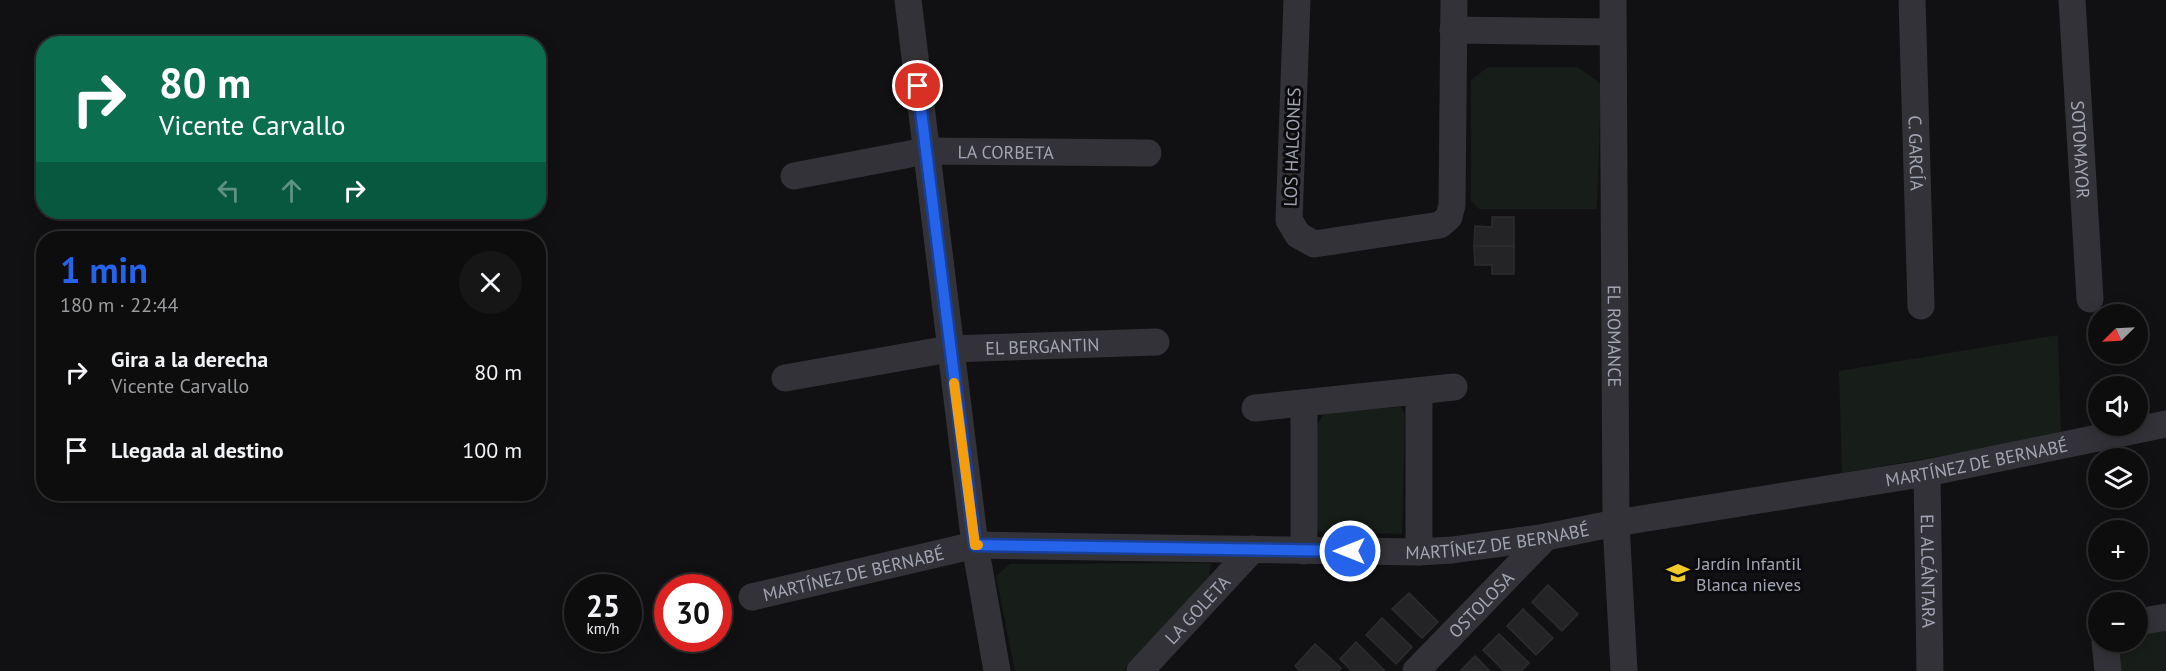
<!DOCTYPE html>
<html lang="es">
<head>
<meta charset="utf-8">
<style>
	:root { --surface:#0d0d0e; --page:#161617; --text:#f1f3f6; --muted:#9a9c9e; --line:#2d2d2e; --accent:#2563eb }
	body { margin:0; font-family:"PT Sans",sans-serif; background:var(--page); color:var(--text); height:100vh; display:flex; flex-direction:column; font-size:22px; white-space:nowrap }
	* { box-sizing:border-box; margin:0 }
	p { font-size:20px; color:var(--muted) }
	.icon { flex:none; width:33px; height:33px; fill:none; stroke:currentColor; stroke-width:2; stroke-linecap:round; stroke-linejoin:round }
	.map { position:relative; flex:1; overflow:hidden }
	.drawer { position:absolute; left:36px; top:231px; width:510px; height:270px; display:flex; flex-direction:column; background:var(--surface); border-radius:24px; box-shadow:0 3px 15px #0003,0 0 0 2px var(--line) }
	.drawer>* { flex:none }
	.banner { position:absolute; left:36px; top:36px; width:510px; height:183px; border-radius:24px; box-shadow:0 3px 15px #0003,0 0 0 2px var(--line); background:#0b6e4f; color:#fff; overflow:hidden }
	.needle { width:39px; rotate:246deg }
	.tools { position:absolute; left:2088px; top:304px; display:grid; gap:12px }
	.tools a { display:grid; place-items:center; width:60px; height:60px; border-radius:50%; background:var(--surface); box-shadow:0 3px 15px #0003,0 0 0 2px var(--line); font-size:30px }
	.speed { position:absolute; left:564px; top:574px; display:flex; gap:12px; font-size:30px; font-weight:700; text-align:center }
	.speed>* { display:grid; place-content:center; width:78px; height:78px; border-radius:50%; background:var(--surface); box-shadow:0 3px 15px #0003,0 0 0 2px var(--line); line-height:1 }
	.speed small { font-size:15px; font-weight:400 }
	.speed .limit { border:9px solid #d22; background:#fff; color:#111 }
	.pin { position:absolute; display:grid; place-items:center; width:51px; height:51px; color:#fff; margin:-26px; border:3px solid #fff; border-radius:50%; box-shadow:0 2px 6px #0007 }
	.me { position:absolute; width:66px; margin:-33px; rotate:270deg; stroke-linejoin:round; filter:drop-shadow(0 0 4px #0008) }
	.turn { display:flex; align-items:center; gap:21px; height:126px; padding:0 24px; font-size:27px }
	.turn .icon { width:78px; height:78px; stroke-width:2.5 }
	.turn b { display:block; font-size:42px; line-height:51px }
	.lanes { display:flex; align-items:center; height:57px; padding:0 24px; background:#0003; justify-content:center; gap:30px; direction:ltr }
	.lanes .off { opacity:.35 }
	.round { display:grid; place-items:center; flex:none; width:63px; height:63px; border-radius:32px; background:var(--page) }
	.overview { display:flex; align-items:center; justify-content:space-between; height:102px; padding:0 24px }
	h1 { font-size:36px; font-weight:800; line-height:45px; color:var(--accent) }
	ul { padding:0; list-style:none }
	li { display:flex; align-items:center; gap:18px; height:78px; padding:0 24px }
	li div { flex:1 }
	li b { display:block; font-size:22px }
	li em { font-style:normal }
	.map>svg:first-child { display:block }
	.green { fill:#171d19 }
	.building { fill:#242427; stroke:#2c2b2f; stroke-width:1.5 }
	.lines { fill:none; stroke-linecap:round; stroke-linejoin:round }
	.minor { stroke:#323238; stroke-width:27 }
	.route-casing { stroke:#184099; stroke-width:15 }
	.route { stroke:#2563eb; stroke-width:10 }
	.slow { stroke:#f59e0b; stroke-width:10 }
	.labels { text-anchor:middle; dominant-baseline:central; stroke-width:6; stroke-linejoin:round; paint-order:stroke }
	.street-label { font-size:18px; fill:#a2a5b3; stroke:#0c0c0e }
	.poi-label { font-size:18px; fill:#a2a5b3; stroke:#0c0c0e; text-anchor:start }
</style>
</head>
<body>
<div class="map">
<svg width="2166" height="671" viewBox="0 0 2166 671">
	<rect width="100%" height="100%" fill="#111113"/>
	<g class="green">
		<polygon points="1488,67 1578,67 1601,84 1597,209 1479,209 1471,201 1471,80"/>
		<polygon points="2058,335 2061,435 1842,473 1839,371"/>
		<polygon points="1401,407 1405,416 1402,534 1319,532 1313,516 1315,429 1324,413"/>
		<polygon points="1211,563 1209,579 1123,671 1015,671 996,576 1010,564"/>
		<polygon points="2166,624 2166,671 2116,671 2117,642 2138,642 2138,627"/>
	</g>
	<g class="building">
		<polygon points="1492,217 1514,217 1514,246 1474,246 1475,226 1492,227"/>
		<polygon points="1474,246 1514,246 1514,274 1492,274 1492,265 1475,265"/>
		<polygon points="1548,585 1578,614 1562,631 1532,602"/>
		<polygon points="1409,593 1438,622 1422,638 1392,609"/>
		<polygon points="1523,609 1553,638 1536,655 1507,626"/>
		<polygon points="1382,618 1412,647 1396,664 1366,635"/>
		<polygon points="1499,634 1529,663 1521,671 1504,671 1483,650"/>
		<polygon points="1356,642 1385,671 1352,671 1340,659"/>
		<polygon points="1315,644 1341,668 1338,671 1300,671 1295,666"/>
		<polygon points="1475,656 1490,671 1460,671"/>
	</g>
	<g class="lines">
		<g class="minor">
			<polyline points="908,0 975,545 997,671"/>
			<polyline points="1297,0 1289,220 1298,235 1314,244 1440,225 1449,217 1452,205 1454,0"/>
			<path id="s1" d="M 1613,0 L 1616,523 L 1624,671"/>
			<path id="s2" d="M 1912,0 L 1921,306"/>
			<path id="s3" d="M 2072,0 L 2090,299"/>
			<polyline points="1453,30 1613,32"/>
			<path id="s4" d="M 794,176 L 926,151 L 1148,153"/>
			<path id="s5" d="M 785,378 L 949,349 L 1156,342"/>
			<polyline points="1419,392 1419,552"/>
			<polyline points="1304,404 1304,551"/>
			<polyline points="1255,408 1454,387"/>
			<path id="s6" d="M 1927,473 L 1930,671"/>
			<path id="s7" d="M 752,597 L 975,545 L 1419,552 L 1452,550 L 1546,537 L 1616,523 L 1927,473 L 2166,424"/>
			<polyline points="2138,622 2166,617"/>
			<polyline points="2105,642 2108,671"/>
			<path id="s8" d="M 1140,671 L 1253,549"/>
			<path id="s9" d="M 1416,671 L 1546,537"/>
		</g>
	</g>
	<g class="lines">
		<g class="route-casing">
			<polyline id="route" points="918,86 975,545 1350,551"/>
		</g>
		<use href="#route" class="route"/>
		<polyline class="slow" points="954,383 975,545 978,545"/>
	</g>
	<defs>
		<g id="school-bare" transform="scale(1.8)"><path d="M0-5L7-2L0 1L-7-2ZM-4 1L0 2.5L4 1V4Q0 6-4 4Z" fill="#f0ca2b" stroke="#0c0c0e" stroke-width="2.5" paint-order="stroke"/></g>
	</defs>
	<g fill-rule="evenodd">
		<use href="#school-bare" x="1678" y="573"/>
	</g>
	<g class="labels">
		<g class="street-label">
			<text transform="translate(1292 147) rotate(-88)">LOS HALCONES</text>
			<text stroke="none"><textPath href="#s3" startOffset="150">SOTOMAYOR</textPath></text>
			<text stroke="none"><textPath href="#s4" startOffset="214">LA CORBETA</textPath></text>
			<text stroke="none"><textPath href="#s2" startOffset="153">C. GARCÍA</textPath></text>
			<text stroke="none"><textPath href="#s1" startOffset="336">EL ROMANCE</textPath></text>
			<text stroke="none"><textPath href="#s5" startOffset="260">EL BERGANTIN</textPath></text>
			<text stroke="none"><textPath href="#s7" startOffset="1238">MARTÍNEZ DE BERNABÉ</textPath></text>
			<text stroke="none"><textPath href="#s7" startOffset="752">MARTÍNEZ DE BERNABÉ</textPath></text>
			<text stroke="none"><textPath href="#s6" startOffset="98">EL ALCÁNTARA</textPath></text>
			<text stroke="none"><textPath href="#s7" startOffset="104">MARTÍNEZ DE BERNABÉ</textPath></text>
			<text stroke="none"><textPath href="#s9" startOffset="93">OSTOLOSA</textPath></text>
			<text stroke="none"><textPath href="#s8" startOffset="84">LA GOLETA</textPath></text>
		</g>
		<g class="poi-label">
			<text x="1696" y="563">Jardín Infantil<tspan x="1696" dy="21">Blanca nieves</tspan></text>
		</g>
	</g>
</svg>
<div class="tools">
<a><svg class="needle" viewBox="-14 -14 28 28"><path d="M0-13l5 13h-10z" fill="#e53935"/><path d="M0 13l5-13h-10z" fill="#9a9c9e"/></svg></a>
<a><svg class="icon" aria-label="sound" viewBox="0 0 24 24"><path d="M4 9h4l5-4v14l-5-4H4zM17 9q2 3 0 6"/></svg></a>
<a><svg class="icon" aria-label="layers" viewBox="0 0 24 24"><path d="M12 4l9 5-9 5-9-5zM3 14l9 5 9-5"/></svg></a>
<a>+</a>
<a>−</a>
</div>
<div class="speed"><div>25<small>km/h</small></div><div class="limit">30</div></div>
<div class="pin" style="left:918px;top:86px;background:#d93025"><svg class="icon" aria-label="arrive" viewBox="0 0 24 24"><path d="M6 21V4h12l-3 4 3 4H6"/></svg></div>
<svg class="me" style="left:1350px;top:551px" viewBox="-20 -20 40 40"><circle r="17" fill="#2563eb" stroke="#fff" stroke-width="3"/><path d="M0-11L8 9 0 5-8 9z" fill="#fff"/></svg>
<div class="banner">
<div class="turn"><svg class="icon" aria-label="right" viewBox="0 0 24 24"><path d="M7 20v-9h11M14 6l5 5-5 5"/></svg><div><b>80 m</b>Vicente Carvallo</div></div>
<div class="lanes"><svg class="icon off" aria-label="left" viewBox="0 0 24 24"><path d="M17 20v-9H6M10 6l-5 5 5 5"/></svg><svg class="icon off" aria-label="ahead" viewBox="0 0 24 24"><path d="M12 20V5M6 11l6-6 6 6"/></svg><svg class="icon" aria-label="right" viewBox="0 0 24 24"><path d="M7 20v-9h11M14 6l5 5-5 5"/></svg></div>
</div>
<section class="drawer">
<div class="overview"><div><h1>1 min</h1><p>180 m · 22:44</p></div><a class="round"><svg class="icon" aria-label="close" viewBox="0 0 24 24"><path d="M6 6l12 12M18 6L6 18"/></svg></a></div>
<ul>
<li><svg class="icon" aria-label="right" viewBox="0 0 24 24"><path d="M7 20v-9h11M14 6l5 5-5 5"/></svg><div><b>Gira a la derecha</b><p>Vicente Carvallo</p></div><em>80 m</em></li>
<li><svg class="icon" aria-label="arrive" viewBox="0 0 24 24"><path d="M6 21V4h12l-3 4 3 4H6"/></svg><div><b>Llegada al destino</b></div><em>100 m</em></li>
</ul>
</section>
</div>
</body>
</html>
